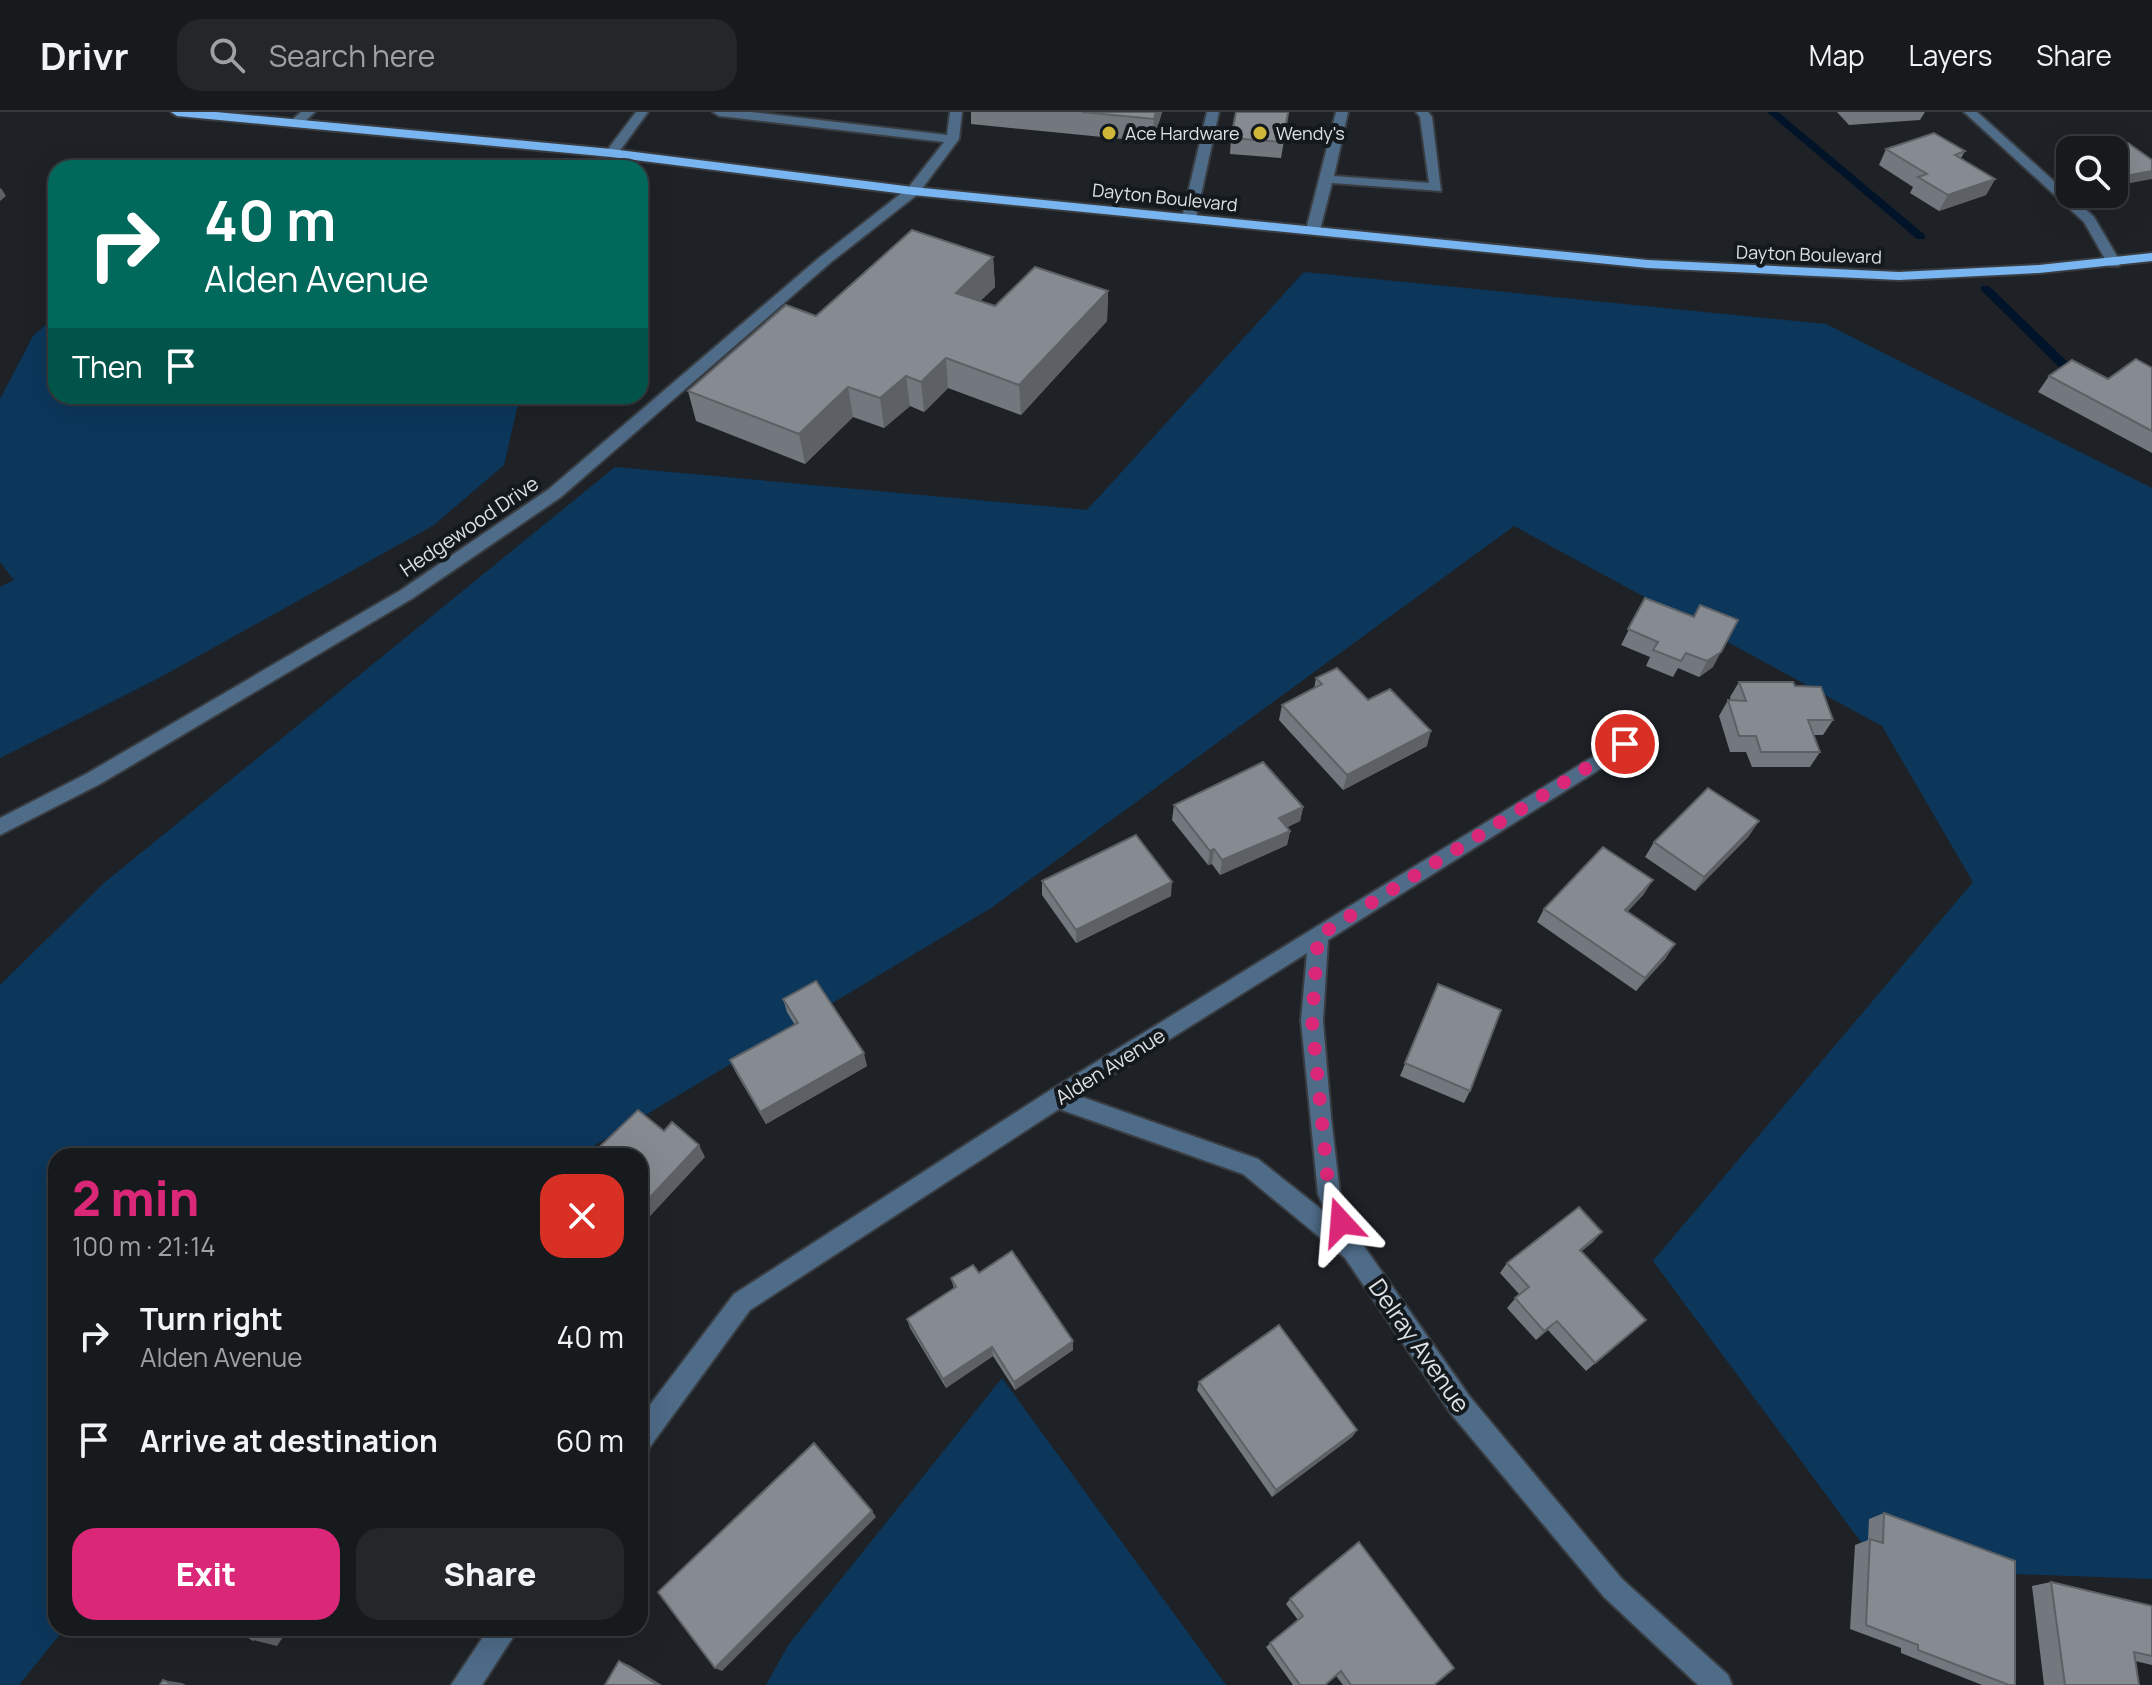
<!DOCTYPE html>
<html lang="en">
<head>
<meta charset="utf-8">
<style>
	:root { --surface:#161a1d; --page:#23272a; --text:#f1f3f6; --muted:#9ea1a4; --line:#35383b; --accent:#db2777 }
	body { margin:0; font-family:Manrope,sans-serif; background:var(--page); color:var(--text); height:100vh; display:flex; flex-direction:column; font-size:30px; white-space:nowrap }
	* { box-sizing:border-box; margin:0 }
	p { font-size:26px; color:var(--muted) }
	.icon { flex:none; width:44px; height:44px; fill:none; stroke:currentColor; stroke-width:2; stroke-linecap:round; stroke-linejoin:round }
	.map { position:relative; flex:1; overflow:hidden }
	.side { position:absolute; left:48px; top:1036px; width:600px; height:488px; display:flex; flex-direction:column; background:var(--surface); border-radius:24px; box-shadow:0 8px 32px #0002,0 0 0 2px var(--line) }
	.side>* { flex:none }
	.hud { position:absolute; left:48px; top:48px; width:600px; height:244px; border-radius:24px; box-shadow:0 8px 32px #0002,0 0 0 2px var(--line); background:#00695c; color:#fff; overflow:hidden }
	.controls { position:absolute; left:2056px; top:24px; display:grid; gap:16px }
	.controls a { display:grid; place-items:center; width:72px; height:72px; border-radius:16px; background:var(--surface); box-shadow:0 8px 32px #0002,0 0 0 2px var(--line); font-size:40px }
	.pin { position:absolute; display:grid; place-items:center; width:68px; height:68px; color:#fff; margin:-34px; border:4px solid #fff; border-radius:50%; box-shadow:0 2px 8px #0007 }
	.me { position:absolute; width:88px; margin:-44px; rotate:341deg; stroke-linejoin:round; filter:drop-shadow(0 0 6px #0008) }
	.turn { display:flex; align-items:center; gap:28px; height:168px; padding:0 24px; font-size:36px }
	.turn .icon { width:104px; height:104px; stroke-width:2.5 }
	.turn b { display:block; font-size:56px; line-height:68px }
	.then { display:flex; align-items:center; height:76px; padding:0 24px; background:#0003; gap:16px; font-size:30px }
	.round { display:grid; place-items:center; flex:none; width:84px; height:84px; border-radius:24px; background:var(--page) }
	.head { display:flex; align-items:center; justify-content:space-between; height:136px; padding:0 24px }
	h1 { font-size:48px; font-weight:800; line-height:60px; color:var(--accent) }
	.action { display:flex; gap:16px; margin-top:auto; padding:16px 24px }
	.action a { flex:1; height:92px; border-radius:24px; background:var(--accent); color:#fff; font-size:32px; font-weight:800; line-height:92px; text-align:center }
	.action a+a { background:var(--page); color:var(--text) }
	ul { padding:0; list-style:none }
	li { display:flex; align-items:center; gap:24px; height:104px; padding:0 24px }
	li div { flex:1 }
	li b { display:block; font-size:30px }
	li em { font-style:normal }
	header { display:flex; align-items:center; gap:48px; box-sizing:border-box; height:112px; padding:0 40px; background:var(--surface); border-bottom:2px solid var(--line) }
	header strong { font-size:38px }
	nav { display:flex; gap:44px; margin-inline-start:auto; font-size:28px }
	.search { width:560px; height:72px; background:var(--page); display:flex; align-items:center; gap:20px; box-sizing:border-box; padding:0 28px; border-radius:24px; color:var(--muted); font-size:30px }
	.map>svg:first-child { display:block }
	.green { fill:#0c375b }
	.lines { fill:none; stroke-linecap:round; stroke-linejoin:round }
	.stream { fill:#001328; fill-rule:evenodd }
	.minor-casing { stroke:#393d41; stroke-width:4 }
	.major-casing { stroke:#393d41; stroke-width:4 }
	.minor { fill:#4e6b88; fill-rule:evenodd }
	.major { fill:#78b5f1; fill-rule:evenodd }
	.wall { fill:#72787d }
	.shaded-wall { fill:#5d6166 }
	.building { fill:#858b91; stroke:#5d6166; stroke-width:2 }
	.route { stroke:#db2777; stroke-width:14; stroke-dasharray:0 25.2 }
	.poi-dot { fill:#cfb837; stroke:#14191e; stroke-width:3 }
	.labels { text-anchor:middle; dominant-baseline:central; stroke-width:8; stroke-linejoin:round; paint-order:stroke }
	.far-poi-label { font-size:18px; fill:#dee1e4; stroke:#14191e; text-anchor:start }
	.far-street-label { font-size:18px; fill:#dee1e4; stroke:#14191e }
	.street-label { font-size:20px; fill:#dee1e4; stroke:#14191e }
	.near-street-label { font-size:24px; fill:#dee1e4; stroke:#14191e }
</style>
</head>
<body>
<header>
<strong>Drivr</strong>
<div class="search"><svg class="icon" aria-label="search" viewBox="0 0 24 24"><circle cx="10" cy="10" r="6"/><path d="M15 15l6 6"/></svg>Search here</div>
<nav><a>Map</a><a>Layers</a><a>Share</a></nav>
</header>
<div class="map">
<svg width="2152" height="1573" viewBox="0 0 2152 1573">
	<rect width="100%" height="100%" fill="#1e2227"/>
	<g class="green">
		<polygon points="1304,160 1826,212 2152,376 2152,1467 1881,1457 1653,1149 1973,770 1882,614 1514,414 991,796 577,1044 56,1044 56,1516 65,1516 19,1573 0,1573 0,873 104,771 615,355 1087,398"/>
		<polygon points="56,204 56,284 520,284 504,353 434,413 159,566 0,646 0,475 14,468 0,450 0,287 33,224"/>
		<polygon points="1002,1266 1226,1573 766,1573 789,1532"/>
	</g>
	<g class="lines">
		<g class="stream">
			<polygon points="1767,0 1778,0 1925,123 1925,127 1917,127"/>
			<polygon points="1981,174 1989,174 2082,264 2082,270 2074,270 1981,178"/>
		</g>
		<g class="minor-casing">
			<g id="minor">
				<polygon points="301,0 315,0 301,13 293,13 293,7"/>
				<polygon points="636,0 648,0 616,44 606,44 605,41"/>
				<polygon points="713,0 751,0 947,23 950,0 962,0 959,27 918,82 830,151 561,385 413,486 100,672 0,723 0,706 86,662 401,478 549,377 820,145 908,76 944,30 719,4"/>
				<polygon points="1207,0 1219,0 1196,106 1189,110 1182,106"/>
				<polygon points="1336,0 1348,0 1334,64 1429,71 1420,5 1416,0 1428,0 1432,5 1441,79 1332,71 1320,118 1308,121 1306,118"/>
				<polygon points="1964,0 1977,0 2094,105 2121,151 2119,154 2109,154 2084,110"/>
				<path d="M 1625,625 L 1634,632 L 1632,637 L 1328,828 L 1323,909 L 1331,1005 L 1340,1082 L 1361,1130 L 1470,1285 L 1622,1467 L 1728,1563 L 1732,1573 L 1698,1573 L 1604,1485 L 1452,1303 L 1345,1146 L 1243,1062 L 1059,997 L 750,1198 L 649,1336 L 640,1340 L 640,1306 L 734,1182 L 1049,979 ZM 1307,841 L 1301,909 L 1318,1082 L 1326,1101 L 1258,1047 L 1079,984 Z"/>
				<polygon points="489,1516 519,1516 482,1573 451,1573"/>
			</g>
		</g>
		<g class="major-casing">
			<polygon id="major" points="171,0 216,0 611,37 913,75 1648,148 1899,160 2039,153 2152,141 2152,149 2039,161 1899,168 1648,156 913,83 611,45 177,4"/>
		</g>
		<use href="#minor" class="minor"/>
		<use href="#major" class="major"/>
	</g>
	<g class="wall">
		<polygon points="971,0 1162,0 1153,30 971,12"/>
		<polygon points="1289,0 1281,46 1230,42 1231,26"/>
		<polygon points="1837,0 1925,0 1920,8 1849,13"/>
		<polygon points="1886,37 1965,39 1961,46 1995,67 1986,83 1939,99 1910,81 1913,75 1879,53"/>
		<polygon points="993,145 995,175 980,189 995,194 1108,179 1107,209 1021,303 948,276 924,300 910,294 884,316 853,305 805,352 696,309 688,279 816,204"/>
		<polygon points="2152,256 2152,341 2038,280 2049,264 2108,267"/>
		<polygon points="1645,486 1713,555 1699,565 1678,556 1673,565 1646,554 1650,545 1621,533"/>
		<polygon points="1316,566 1368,588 1427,634 1343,678 1279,608 1282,593 1314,577"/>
		<polygon points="1739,570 1795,574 1833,608 1823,623 1814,623 1820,640 1810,655 1752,655 1746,640 1730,640 1719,604 1728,588 1731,589 1730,585"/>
		<polygon points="1174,693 1303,695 1300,709 1287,715 1290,719 1287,733 1220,763 1212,752 1208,753 1172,708"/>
		<polygon points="1749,724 1695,779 1645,745 1654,730"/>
		<polygon points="1042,769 1171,784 1076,831 1042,783"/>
		<polygon points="1644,782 1627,800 1666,846 1636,879 1537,810 1544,797"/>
		<polygon points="1438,872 1470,979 1464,991 1400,964"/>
		<polygon points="783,887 867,954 766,1012 736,961 730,948 795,913 787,900"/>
		<polygon points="1593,1130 1581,1139 1646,1208 1586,1259 1548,1218 1536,1228 1507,1196 1519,1182 1500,1161 1507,1151"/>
		<polygon points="979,1161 1073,1229 1073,1238 1015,1278 993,1244 946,1276 910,1216 907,1207 954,1177 951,1166"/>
		<polygon points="1199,1270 1357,1318 1352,1325 1272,1385 1197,1278"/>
		<polygon points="1884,1401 2015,1573 1982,1573 1901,1541 1901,1536 1850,1517 1855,1433 1868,1428 1869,1407"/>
		<polygon points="2051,1470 2152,1494 2152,1553 2135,1549 2139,1573 2044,1573 2032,1474"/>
		<polygon points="1290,1487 1434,1573 1343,1573 1336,1564 1325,1573 1293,1573 1266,1535 1298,1508 1286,1492"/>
	</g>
	<g class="shaded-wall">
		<polygon points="1156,0 1162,0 1153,30 1154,7"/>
		<polygon points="2152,59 2152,67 2114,74 2114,66"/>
		<polygon points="1995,67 1986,83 1939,99 1948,83"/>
		<polygon points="1,76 6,84 0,89 0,77"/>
		<polygon points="993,145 995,175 958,211 956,181"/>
		<polygon points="1108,179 1107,209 1021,303 1019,273"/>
		<polygon points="946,246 948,276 924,300 921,270"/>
		<polygon points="906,264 910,294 884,316 880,286"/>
		<polygon points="848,275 853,305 805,352 799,322"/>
		<polygon points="1721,540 1713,555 1699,565 1707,549"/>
		<polygon points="1431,619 1427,634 1343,678 1347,663"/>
		<polygon points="1303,695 1300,709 1276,721 1279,706"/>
		<polygon points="1759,709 1749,724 1695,779 1704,765"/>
		<polygon points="1290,719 1287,733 1220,763 1222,748"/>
		<polygon points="1214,737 1212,752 1208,753 1210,739"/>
		<polygon points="1653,768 1644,782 1616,812 1625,798"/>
		<polygon points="1172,770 1171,784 1076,831 1076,818"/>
		<polygon points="1675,832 1666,846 1636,879 1645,866"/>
		<polygon points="864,941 867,954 766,1012 760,1000"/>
		<polygon points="699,1033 705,1045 640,1115 640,1096"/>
		<polygon points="1602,1120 1593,1130 1571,1148 1580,1138"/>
		<polygon points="1557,1209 1548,1218 1536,1228 1544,1219"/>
		<polygon points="1073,1229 1073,1238 1015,1278 1014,1270"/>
		<polygon points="992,1235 993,1244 946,1276 943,1267"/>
		<polygon points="1357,1318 1352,1325 1272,1385 1276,1378"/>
		<polygon points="872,1399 876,1405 722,1559 715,1556"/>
		<polygon points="262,1516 289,1516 277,1534 253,1528"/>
		<polygon points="619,1549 629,1553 662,1573 658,1573"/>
		<polygon points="163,1568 182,1571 186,1573 173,1573"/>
	</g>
	<g class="building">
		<polygon points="1082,0 1156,0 1154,7"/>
		<polygon points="1236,0 1288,0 1283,30 1231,26"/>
		<polygon points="1934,21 1965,39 1955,43 1995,67 1948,83 1918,65 1927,62 1886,37"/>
		<polygon points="2128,31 2152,48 2152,59 2114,66 2114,38 2089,38"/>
		<polygon points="912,118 993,145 956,181 995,194 1035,155 1108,179 1019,273 946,246 921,270 906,264 880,286 848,275 799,322 688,279 786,193 816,204"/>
		<polygon points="2136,247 2152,256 2152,319 2049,264 2072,248 2108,267"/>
		<polygon points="1645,486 1694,505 1700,493 1738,508 1721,540 1707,549 1686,541 1681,549 1653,538 1658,530 1628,517"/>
		<polygon points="1337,556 1368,588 1390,577 1431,619 1347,663 1282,593 1322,572 1316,566"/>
		<polygon points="1739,570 1793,570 1795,574 1821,575 1833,608 1808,608 1820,640 1761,640 1756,624 1739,624 1728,588 1746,589"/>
		<polygon points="1263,650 1303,695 1279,706 1290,719 1222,748 1214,737 1210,739 1174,693"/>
		<polygon points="1708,676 1759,709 1704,765 1654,730"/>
		<polygon points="1136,723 1172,770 1076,818 1042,769"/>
		<polygon points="1603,735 1653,768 1625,798 1675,832 1645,866 1544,797"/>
		<polygon points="816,869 864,941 760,1000 730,948 798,911 783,887"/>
		<polygon points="1438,872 1501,898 1470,979 1405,951"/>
		<polygon points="638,998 664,1019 672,1010 699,1033 640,1096 640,1044 590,1044"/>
		<polygon points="1579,1095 1602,1120 1580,1138 1646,1208 1595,1251 1557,1209 1544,1219 1515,1186 1529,1175 1507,1151"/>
		<polygon points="1012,1139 1073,1229 1014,1270 992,1235 943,1267 907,1207 956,1175 951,1166 973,1153 979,1161"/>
		<polygon points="1279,1213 1357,1318 1276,1378 1199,1270"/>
		<polygon points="814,1331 872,1399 715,1556 658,1480"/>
		<polygon points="1884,1401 2015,1449 2015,1573 2009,1573 1918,1538 1918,1533 1866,1513 1870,1427 1883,1431"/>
		<polygon points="1359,1430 1454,1556 1434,1573 1351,1573 1341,1559 1325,1573 1300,1573 1270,1531 1303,1504 1290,1487"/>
		<polygon points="2051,1470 2152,1494 2152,1544 2134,1540 2139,1573 2065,1573"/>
		<polygon points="234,1516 262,1516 253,1528"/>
		<polygon points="619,1549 658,1573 605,1573"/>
		<polygon points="163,1568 173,1573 160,1573"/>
	</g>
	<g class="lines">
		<polyline class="route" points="1341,1110 1329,1082 1312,909 1318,824 1625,632"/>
	</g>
	<g class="poi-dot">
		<circle cx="1109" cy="21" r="8"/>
		<circle cx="1260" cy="21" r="8"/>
	</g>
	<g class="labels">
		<g class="far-poi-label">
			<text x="1125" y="21">Ace Hardware</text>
			<text x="1276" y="21">Wendy's</text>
		</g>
		<g class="far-street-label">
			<text transform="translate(1165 85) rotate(6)">Dayton Boulevard</text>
			<text transform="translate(1809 142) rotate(2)">Dayton Boulevard</text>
		</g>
		<g class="street-label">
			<text transform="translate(469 414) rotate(-34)">Hedgewood Drive</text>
			<text transform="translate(1110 954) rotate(-32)">Alden Avenue</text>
		</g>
		<g class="near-street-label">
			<text transform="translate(1420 1233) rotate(55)">Delray Avenue</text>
		</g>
	</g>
</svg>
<div class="controls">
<a><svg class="icon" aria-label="search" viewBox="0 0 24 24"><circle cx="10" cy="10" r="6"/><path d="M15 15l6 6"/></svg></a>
</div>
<div class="pin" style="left:1625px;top:632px;background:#d93025"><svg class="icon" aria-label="arrive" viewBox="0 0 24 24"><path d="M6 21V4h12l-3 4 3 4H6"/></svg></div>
<svg class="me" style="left:1341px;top:1110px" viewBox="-20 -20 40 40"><path d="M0-17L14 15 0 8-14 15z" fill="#db2777" stroke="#fff" stroke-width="4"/></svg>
<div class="hud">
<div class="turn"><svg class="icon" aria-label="right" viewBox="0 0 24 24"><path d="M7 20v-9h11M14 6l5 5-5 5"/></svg><div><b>40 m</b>Alden Avenue</div></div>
<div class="then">Then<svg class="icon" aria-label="arrive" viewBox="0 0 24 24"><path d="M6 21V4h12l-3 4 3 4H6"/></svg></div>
</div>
<section class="side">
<div class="head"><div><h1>2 min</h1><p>100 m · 21:14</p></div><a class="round" style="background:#d93025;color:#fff"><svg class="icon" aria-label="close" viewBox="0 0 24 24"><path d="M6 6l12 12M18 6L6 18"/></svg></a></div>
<ul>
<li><svg class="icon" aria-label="right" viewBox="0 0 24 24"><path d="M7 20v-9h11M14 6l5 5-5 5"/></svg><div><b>Turn right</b><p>Alden Avenue</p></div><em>40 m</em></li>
<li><svg class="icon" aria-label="arrive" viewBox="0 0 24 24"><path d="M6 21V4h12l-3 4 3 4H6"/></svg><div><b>Arrive at destination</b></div><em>60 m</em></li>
</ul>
<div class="action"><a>Exit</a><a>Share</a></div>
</section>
</div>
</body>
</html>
